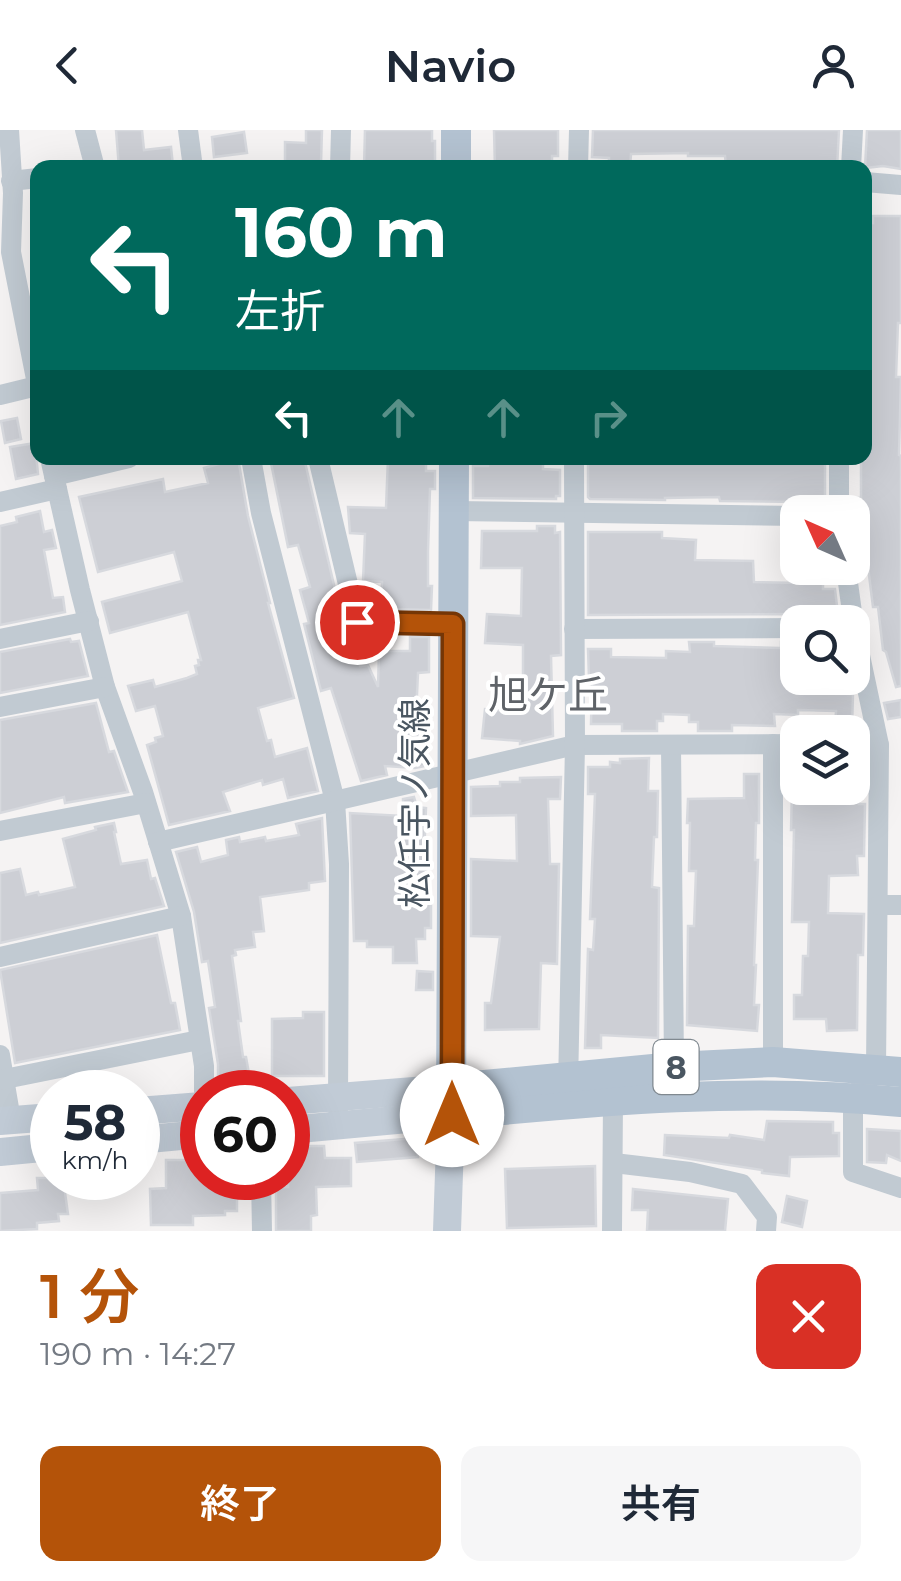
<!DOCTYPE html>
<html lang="ja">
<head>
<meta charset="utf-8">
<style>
	:root { --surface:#fff; --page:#f6f6f7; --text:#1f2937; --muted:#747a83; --accent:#b45309 }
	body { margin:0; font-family:Montserrat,"Noto Sans JP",sans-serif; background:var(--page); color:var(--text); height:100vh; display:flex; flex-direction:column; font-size:38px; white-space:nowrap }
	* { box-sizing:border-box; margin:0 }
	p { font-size:32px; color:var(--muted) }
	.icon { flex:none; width:55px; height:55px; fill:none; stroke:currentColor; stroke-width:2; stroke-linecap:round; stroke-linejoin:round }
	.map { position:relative; height:1101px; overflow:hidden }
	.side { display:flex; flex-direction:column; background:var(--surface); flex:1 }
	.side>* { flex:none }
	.top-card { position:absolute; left:30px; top:30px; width:842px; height:305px; border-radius:20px; box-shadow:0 10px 40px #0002; background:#00695c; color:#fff; overflow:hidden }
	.needle { width:65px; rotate:315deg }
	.controls { position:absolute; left:780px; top:365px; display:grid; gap:20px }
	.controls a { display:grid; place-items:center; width:90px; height:90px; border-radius:20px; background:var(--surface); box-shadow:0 10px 40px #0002; font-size:50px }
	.speed { position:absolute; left:30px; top:940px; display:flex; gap:20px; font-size:50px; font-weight:700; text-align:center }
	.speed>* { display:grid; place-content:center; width:130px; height:130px; border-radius:50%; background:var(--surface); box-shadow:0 10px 40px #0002; line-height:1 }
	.speed small { font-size:25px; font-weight:400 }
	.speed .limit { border:15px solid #d22; background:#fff; color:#111 }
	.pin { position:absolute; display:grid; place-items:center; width:85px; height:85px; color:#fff; margin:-42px; border:5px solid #fff; border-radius:50%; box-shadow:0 2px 10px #0007 }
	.me { position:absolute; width:110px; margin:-55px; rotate:0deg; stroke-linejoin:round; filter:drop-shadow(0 0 8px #0008) }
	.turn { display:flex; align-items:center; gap:35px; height:210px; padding:0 40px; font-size:45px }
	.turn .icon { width:130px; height:130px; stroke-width:2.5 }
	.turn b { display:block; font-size:70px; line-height:85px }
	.lanes { display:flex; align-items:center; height:95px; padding:0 40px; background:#0003; justify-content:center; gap:50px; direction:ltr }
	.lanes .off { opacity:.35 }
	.round { display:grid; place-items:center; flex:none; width:105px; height:105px; border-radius:20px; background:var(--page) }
	.headline { display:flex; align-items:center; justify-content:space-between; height:170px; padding:0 40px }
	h1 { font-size:60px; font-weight:600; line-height:75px; color:var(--accent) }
	.action { display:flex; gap:20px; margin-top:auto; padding:20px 40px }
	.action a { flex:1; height:115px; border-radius:20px; background:var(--accent); color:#fff; font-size:40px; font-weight:600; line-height:115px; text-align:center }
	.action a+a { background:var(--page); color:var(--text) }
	header { display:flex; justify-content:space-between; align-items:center; height:130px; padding:0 40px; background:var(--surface); font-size:45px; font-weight:600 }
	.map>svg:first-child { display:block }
	.building { fill:#cdcfd5; stroke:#d7d9de; stroke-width:2.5 }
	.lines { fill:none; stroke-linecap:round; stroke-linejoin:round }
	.street { stroke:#c1cad2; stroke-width:20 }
	.secondary { stroke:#c1cbd6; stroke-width:28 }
	.primary { stroke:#b3c2d1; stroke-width:30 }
	.route-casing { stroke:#753606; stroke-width:25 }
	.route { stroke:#b45309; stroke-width:18 }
	.labels { text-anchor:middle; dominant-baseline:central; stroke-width:8; stroke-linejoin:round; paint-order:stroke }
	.shield { fill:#fff; stroke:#808990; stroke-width:2.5 }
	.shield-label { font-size:32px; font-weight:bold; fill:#4a5661 }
	.street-label { font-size:35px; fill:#4a5661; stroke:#fff }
	.quarter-label { font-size:40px; fill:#5f6368; stroke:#fff }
</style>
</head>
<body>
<header><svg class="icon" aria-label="back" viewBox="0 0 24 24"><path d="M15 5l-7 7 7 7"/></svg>Navio<svg class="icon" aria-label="person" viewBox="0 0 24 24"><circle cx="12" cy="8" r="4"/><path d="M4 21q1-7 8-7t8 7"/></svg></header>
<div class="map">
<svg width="901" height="1101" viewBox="0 0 901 1101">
	<rect width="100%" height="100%" fill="#f5f3f3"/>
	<g class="building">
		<polygon points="116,0 142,0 144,20 171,17 173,36 119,38"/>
		<polygon points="306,0 322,0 321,33 285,32 285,12 306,13"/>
		<polygon points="365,0 432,0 432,11 435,11 435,38 364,38"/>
		<polygon points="494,0 558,0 558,26 552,26 552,38 495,38"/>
		<polygon points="593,0 839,0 837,38 781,37 781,33 726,36 725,26 688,26 688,23 631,24 630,38 609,38 609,28 592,27"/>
		<polygon points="867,0 901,0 901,39 883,36 865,38"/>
		<polygon points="244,2 247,23 214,27 212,7"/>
		<polygon points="873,86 901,86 901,193 898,193 896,247 901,247 899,325 901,326 901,556 896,557 886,522 883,520 878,477 873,477 865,413 862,413 855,368 861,368 861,330 865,330 865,284 870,229 865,229 865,92 873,93"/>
		<polygon points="17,288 21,309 5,313 1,291"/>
		<polygon points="35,313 38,344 16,349 10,317"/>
		<polygon points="221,328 238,328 248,386 270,473 268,473 294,568 258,578 267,611 271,610 275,627 307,618 318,661 288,668 283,649 263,655 262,650 223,662 230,681 169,695 147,615 156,612 155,608 163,606 155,576 136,581 128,556 153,550 155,557 187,548 197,544 195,536 199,535 198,530 201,530 188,482 110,503 102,472 182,451 174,422 98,442 79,367 163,349 165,362 208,353 204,338 223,333"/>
		<polygon points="270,328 304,328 347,510 353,508 360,536 368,535 378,557 379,521 410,521 410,507 429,507 429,542 418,543 416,586 426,586 425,636 415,638 385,636 387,645 361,651 331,558 321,561 304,494 309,493 300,460 310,457 298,415 288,417"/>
		<polygon points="388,328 426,328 426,341 435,341 435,359 430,359 428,421 428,456 432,456 431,480 381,479 382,452 363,451 365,404 350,403 348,377 386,378"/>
		<polygon points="488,328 543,328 543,339 560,340 560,366 556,366 556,369 473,368 473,336 488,336"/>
		<polygon points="588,328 604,328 604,332 661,332 662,328 825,328 825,378 808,377 798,372 720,371 719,367 665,368 665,370 590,369 588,367"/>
		<polygon points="40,381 44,402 52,400 56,418 44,420 53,468 63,467 65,482 0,495 0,396 17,392 16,387"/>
		<polygon points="537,396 555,396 555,403 560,402 561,525 551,526 553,606 520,614 520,611 482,608 485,579 519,582 519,574 523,574 523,515 485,513 487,484 521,486 522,438 481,438 482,401 537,401"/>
		<polygon points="588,402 662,402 662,408 696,410 695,430 753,431 754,452 801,453 801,438 823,438 823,459 835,459 838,484 815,485 815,492 810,492 806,487 798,484 588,485"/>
		<polygon points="70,509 71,512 79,511 88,546 0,563 0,522"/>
		<polygon points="689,512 714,512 714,516 781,518 781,512 798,512 798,548 828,548 827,563 853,564 852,598 835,597 836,581 798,580 798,585 774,584 775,596 732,595 732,601 698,601 698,592 689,592 689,585 663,584 663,591 657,591 657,601 622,601 622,594 591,594 592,548 589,548 588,519 611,519 611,527 666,528 666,521 690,522"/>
		<polygon points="901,570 901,587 888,589 884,573"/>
		<polygon points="96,573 109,622 114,621 128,662 65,673 64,667 0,683 0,590"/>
		<polygon points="649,628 648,661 658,661 657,707 654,707 652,757 659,758 658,908 601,905 601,918 585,918 588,819 593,820 595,789 590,789 595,664 588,664 588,637 610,637 610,632 620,633 620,629"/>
		<polygon points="744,644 759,644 759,693 756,693 755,730 758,730 754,835 756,835 754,875 759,875 757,901 687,895 688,796 694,796 696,741 689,741 690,693 687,693 688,669 744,668"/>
		<polygon points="787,645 798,645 798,658 859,658 859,674 865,674 864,726 857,726 858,745 829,746 828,783 864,784 863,825 858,825 857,900 827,901 826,889 794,889 794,865 802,865 803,826 808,826 809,792 792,792 794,700 791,700 792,659 787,659"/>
		<polygon points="561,647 560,669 548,669 550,734 559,734 557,834 541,833 539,899 485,900 485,873 491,873 500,807 471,806 471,729 517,731 516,685 471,686 471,657 500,656 500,652 520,652 520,648"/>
		<polygon points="414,667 417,677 426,678 424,726 430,726 427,768 431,768 431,798 425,798 425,809 416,809 417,833 393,833 393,817 367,817 367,811 354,811 350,683 403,686 403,669"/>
		<polygon points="322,688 325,751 309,753 309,760 260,767 264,801 253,802 255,817 235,820 236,825 232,826 241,891 238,891 243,927 246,927 249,944 233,943 234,948 218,951 218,934 209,878 215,877 208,831 202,832 194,782 176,722 197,717 201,732 228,725 226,710 239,707 240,712 265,707 266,711 299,705 296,694"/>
		<polygon points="114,693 116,702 114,702 121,734 147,730 151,749 155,748 164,776 0,813 0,743 20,739 26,765 38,762 39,765 75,757 63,709 96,700 95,697"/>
		<polygon points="157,805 171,873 175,873 180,900 15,933 0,840"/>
		<polygon points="417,841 433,842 433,860 416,860"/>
		<polygon points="303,882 324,882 324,946 272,946 272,889 303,888"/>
		<polygon points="767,991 833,992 833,1003 839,1003 839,1026 790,1027 789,1046 762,1043 762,1040 664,1025 665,1005 729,1008 730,1005 764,1010"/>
		<polygon points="867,999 901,1001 901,1031 887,1025 886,1033 867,1032"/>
		<polygon points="416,1008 418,1027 357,1032 355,1013"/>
		<polygon points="302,1016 324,1016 325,1028 351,1028 351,1056 316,1057 317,1085 311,1086 311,1101 276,1101 276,1057 288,1057 288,1018"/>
		<polygon points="166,1030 202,1030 202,1048 237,1048 237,1081 225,1081 225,1085 193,1086 193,1095 151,1095 150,1059 166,1058"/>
		<polygon points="595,1036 596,1096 507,1098 505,1039"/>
		<polygon points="37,1048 63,1048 68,1084 58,1084 59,1091 37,1093 37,1099 0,1101 0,1063 38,1060"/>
		<polygon points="633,1059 728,1069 725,1101 647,1101 648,1080 632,1080"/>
		<polygon points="787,1066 807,1071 802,1097 782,1092"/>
	</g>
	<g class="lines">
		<g class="street">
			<polyline points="9,0 13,63 11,122 38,259"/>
			<polyline points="85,0 95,38"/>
			<polyline points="188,0 193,38"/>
			<polyline points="340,38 341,0"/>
			<polyline points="578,38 579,0"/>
			<polyline points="851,38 853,0"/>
			<polyline points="11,51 38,48"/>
			<polyline points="865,52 901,55"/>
			<polyline points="0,265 37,256"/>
			<polyline points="50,328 80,460 105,557 143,662 181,786 204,936 204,962"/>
			<polyline points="251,328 261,383 335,671 339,734 338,980"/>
			<polyline points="318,328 357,492 453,494"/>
			<polyline points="839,328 839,382"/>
			<polyline points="54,346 129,328"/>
			<polyline points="0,372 57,359"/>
			<polyline points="454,381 798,386"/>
			<polyline points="846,438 854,497 879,615"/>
			<polyline points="574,499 798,498"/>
			<polyline points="0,509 89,491"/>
			<polyline points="0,577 105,557"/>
			<polyline points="671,615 674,937"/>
			<polyline points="852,615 879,615 876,939 853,967 853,1042 901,1058"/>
			<polyline points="0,701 146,673"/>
			<polyline points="158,712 575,615 798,614"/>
			<polyline points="879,775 901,775"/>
			<polyline points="0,827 181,786"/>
			<polyline points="0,925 11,990"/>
			<polyline points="773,932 773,614"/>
			<polyline points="0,950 199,910"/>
			<polyline points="568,957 575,615 574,328"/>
			<polyline points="614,1033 690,1042 742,1054 767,1087 766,1101"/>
			<polyline points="261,1048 262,1101"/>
			<polyline points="612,1101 613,971"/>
		</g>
		<g class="secondary">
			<polyline points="288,971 452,958"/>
			<polyline points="138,981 202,976"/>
			<polyline points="0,991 52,987"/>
			<polyline points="288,1000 451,985 447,1101"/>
			<polyline points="138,1010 202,1004"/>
			<polyline points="0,1022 52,1017"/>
		</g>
		<g class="primary">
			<polyline points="456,38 456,0"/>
			<path d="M 454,328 L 451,985 C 601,970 751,957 901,972"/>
			<polyline points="452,958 674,937 773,932 901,942"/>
		</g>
	</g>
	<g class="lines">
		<g class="route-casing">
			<polyline id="route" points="357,492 453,494 452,985"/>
		</g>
		<use href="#route" class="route"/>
	</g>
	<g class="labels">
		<rect class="shield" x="653.5" y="910" width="45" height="54" rx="8"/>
		<g class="shield-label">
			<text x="676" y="937">8</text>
		</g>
		<g class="street-label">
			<text transform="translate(414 673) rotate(-90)">松任宇ノ気線</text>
		</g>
		<g class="quarter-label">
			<text x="548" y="564">旭ケ丘</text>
		</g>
	</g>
</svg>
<div class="controls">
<a><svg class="needle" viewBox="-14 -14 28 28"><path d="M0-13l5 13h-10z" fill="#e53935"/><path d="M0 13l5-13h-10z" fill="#747a83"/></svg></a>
<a><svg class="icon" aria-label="search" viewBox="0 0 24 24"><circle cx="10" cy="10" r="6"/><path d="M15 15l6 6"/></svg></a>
<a><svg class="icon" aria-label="layers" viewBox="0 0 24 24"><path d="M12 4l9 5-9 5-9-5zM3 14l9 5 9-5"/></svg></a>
</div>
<div class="speed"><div>58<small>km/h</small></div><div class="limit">60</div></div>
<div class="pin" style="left:357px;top:492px;background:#d93025"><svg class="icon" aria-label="arrive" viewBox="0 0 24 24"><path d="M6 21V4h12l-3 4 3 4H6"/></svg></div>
<svg class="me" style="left:452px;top:985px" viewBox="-20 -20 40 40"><circle r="19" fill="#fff"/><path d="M0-13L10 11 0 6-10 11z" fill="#b45309"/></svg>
<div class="top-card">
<div class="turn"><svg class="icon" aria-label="left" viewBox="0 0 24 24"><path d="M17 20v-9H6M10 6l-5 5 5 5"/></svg><div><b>160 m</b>左折</div></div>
<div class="lanes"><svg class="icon" aria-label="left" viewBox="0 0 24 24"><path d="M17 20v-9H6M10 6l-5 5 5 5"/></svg><svg class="icon off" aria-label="ahead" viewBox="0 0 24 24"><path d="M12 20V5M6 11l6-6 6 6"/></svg><svg class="icon off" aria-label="ahead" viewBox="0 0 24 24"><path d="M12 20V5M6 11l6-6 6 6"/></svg><svg class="icon off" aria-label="right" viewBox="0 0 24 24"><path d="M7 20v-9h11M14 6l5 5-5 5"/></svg></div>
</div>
</div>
<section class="side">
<div class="headline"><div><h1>1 分</h1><p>190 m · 14:27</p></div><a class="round" style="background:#d93025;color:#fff"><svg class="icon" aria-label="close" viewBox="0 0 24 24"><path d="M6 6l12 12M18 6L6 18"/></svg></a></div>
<div class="action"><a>終了</a><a>共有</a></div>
</section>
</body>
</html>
